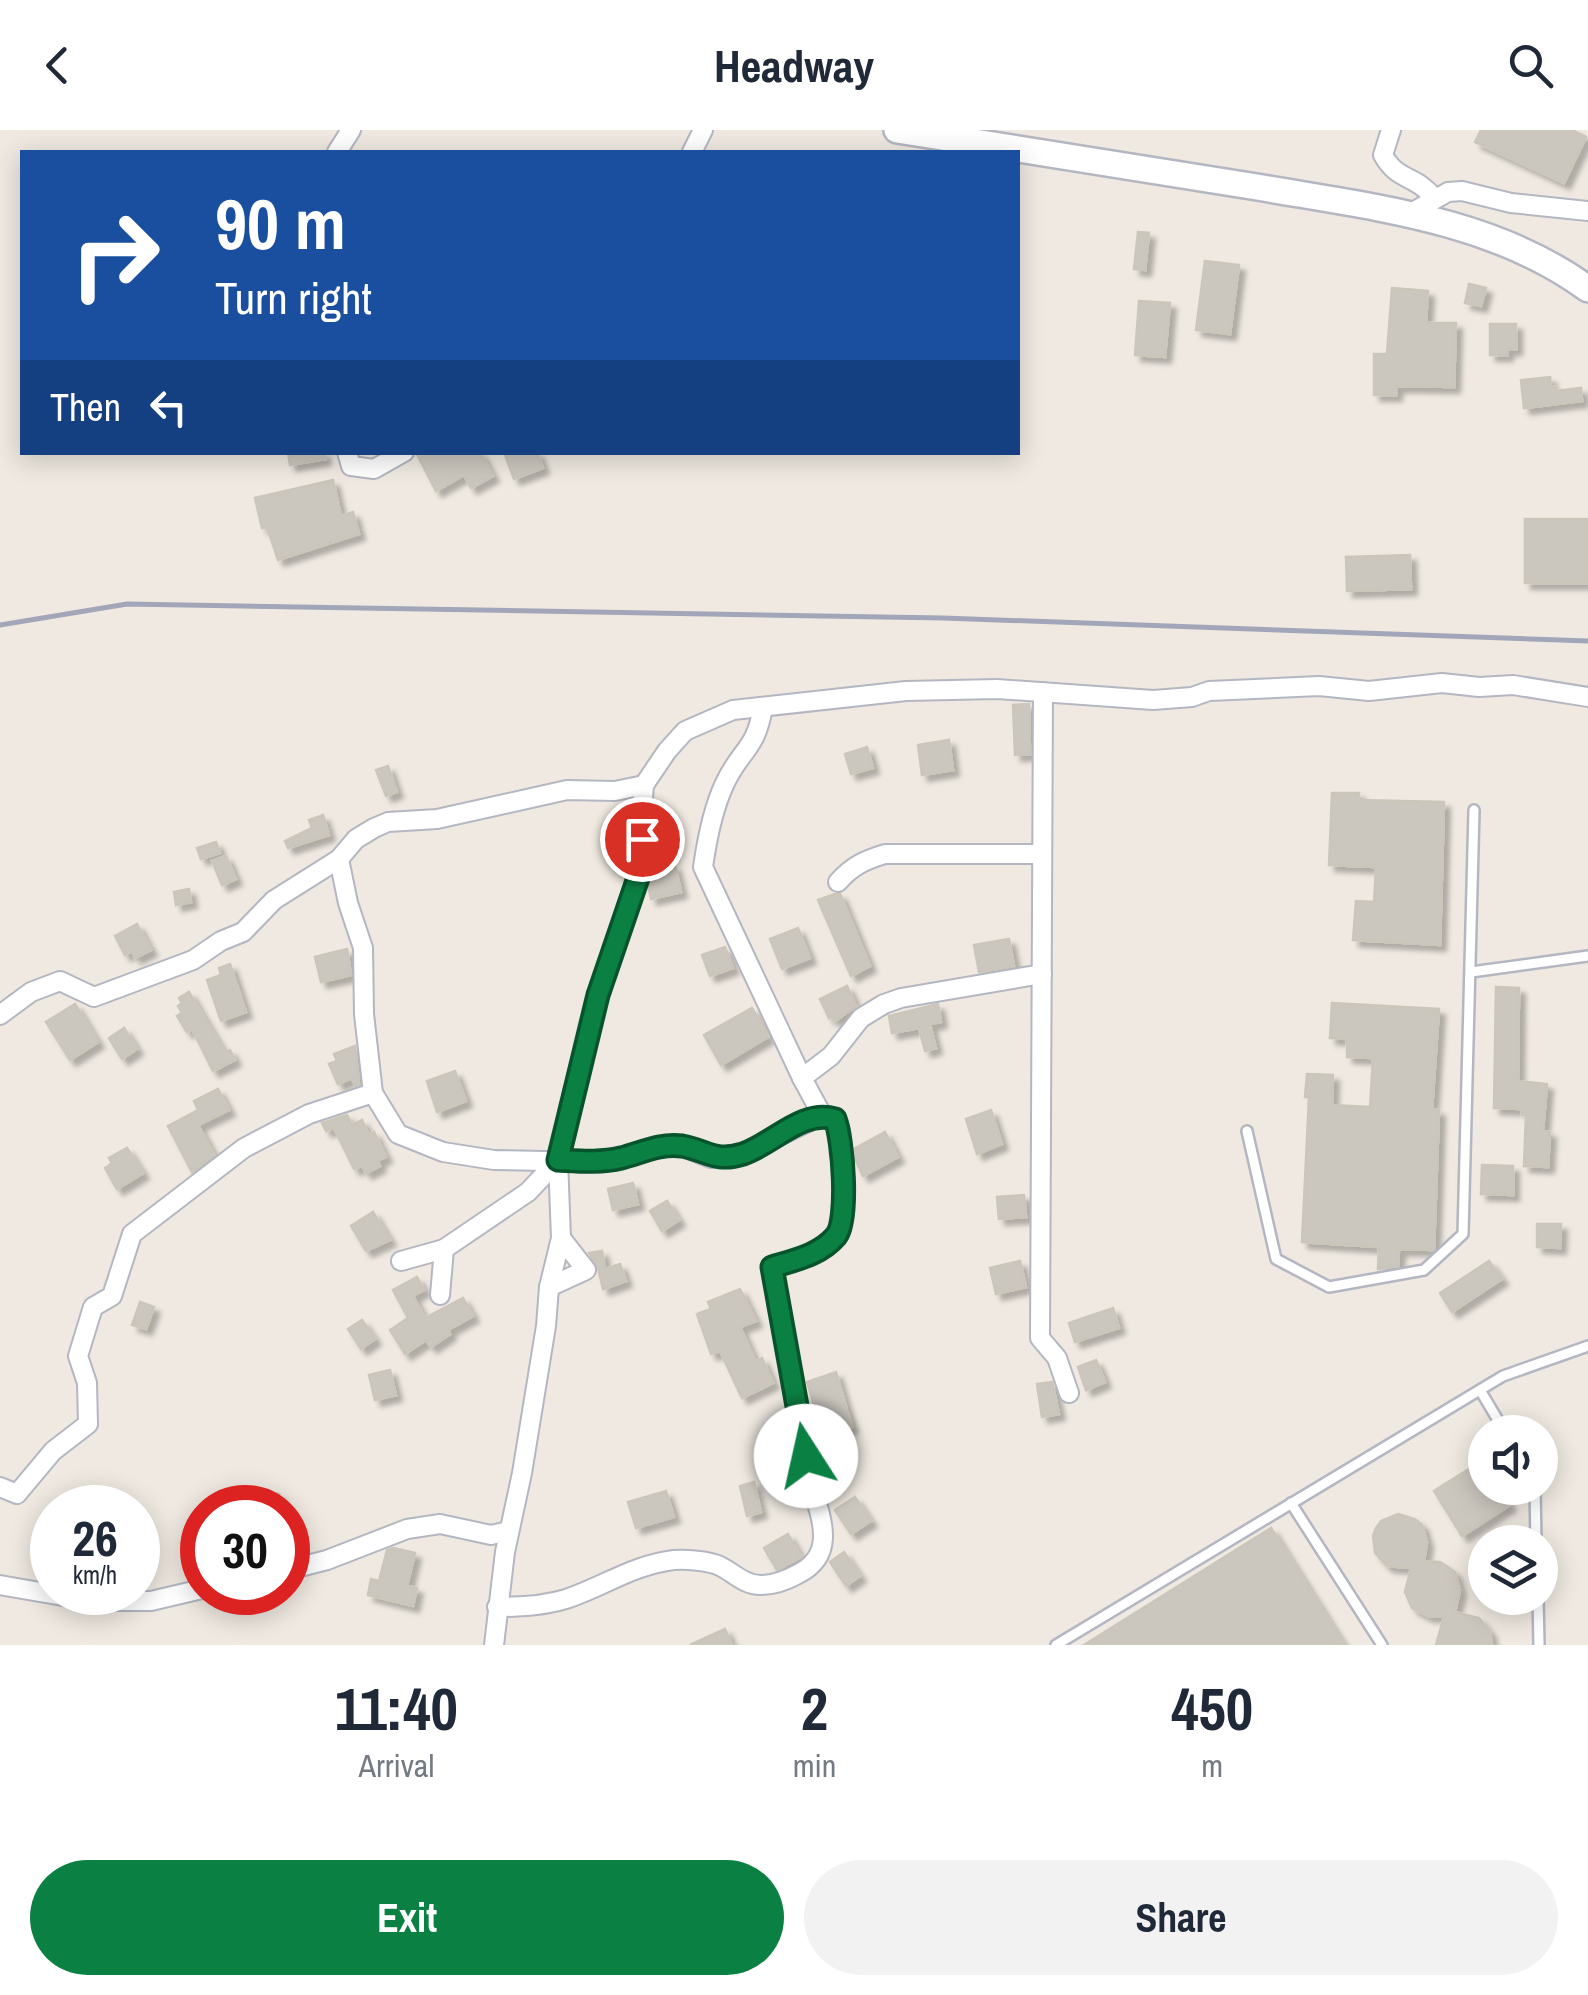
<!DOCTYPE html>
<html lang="en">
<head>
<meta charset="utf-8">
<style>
	:root { --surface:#fff; --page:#f2f2f3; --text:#1f2937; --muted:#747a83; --accent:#0b8043 }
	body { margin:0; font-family:"Archivo Narrow",sans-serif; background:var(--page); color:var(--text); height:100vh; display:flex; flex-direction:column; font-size:38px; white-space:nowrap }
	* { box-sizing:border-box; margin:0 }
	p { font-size:32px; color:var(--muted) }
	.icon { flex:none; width:55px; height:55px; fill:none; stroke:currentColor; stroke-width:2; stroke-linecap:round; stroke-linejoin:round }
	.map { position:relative; height:1515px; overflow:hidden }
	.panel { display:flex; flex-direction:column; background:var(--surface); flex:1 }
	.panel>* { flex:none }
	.guide { position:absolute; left:20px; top:20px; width:1000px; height:305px; border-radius:0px; box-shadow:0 5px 25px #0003; background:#1a4fa0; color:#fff; overflow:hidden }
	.fabs { position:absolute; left:1468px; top:1285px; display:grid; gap:20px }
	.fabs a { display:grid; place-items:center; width:90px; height:90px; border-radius:50%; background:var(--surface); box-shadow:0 5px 25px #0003; font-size:50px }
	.speed { position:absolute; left:30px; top:1355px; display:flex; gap:20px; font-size:50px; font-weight:700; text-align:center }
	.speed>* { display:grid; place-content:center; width:130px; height:130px; border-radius:50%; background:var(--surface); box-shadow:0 5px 25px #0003; line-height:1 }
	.speed small { font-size:25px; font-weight:400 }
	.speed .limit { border:15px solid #d22; background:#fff; color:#111 }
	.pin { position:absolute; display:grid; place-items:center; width:85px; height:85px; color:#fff; margin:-42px; border:5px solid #fff; border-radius:50%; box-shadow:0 2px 10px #0007 }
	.me { position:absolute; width:110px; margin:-55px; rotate:350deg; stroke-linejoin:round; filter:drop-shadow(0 0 8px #0008) }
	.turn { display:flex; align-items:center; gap:35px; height:210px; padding:0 30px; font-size:45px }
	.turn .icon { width:130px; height:130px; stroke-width:2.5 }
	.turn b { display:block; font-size:70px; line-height:85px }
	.then { display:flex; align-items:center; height:95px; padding:0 30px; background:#0003; gap:20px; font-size:38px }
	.eta { display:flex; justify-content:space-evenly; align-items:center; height:170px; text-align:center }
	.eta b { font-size:60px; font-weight:700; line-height:70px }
	.cta { display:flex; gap:20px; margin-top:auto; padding:20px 30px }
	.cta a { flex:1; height:115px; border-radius:60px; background:var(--accent); color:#fff; font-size:40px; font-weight:700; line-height:115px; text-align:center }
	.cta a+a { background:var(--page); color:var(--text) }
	header { display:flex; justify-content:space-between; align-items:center; height:130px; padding:0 30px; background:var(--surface); font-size:45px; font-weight:700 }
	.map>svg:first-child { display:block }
	.building { fill:#cbc7bf; stroke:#cbc5ba; stroke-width:2.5; filter:url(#shadow) }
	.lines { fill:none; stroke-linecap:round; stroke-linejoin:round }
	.service-casing { stroke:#b4b7c1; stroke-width:14 }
	.minor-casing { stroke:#b4b7c1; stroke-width:22 }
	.secondary-casing { stroke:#b4b7c1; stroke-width:30 }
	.service { stroke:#fff; stroke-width:9 }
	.minor { stroke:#fff; stroke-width:18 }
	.secondary { stroke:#fff; stroke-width:25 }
	.rail { stroke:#a3a6b8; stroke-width:5 }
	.route-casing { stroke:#07532c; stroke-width:25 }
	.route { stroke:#0b8043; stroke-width:18 }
</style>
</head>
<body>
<header><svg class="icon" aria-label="back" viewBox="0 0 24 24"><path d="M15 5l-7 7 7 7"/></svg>Headway<svg class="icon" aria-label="search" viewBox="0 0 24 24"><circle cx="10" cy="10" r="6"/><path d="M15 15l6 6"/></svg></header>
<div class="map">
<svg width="1588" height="1515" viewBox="0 0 1588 1515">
	<defs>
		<filter id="shadow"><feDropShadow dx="6" dy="6" stdDeviation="2.5" flood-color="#0004"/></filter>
	</defs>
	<rect width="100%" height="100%" fill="#efe9e1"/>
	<g class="building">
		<polygon points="1481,0 1572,0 1586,7 1564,53 1475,12"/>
		<polygon points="1138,102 1149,103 1145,140 1134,139"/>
		<polygon points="1205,131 1239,135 1230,204 1196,200"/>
		<polygon points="1469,154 1486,158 1481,176 1465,173"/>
		<polygon points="1392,158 1428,161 1426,193 1456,193 1454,257 1396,256 1396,265 1374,265 1374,224 1387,224"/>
		<polygon points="1139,171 1170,173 1165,227 1135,225"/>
		<polygon points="1490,194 1516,194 1516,219 1507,219 1507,225 1490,225"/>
		<polygon points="1550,247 1551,257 1555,257 1556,261 1581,258 1582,271 1524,278 1521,250"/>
		<polygon points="288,322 324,322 325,329 290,335"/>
		<polygon points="416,322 480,322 493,346 471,358 464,345 436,361"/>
		<polygon points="504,322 537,322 543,338 514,349"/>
		<polygon points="333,350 341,386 353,382 359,404 278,430 267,397 262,398 255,368"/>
		<rect x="1525" y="389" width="63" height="64"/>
		<polygon points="1410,425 1411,459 1347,461 1346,427"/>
		<polygon points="1029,574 1030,624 1015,625 1013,575"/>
		<polygon points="949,610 953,640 922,645 918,615"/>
		<polygon points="867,617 873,638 851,644 845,624"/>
		<polygon points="388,636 397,662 386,666 376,640"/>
		<polygon points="1332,663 1359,663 1358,670 1444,672 1440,815 1353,810 1356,771 1374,772 1376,737 1329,735"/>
		<polygon points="323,685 329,705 288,718 285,711 312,698 309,690"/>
		<polygon points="216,712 220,723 201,729 197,718"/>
		<polygon points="226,726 236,749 222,755 212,731"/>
		<polygon points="675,735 681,762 651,769 648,754 650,741"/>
		<polygon points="189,759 191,772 176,775 174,762"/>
		<polygon points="835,764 840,764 870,836 851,846 818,770"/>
		<polygon points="137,794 151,820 135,828 132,821 125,825 115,806"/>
		<polygon points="798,798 810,828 782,839 770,809"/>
		<polygon points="1009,809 1014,836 979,842 974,815"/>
		<polygon points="725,817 733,838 710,846 702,825"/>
		<polygon points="347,819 351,845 321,852 315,827"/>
		<polygon points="230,834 246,882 221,891 207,850 221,845 219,838"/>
		<polygon points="847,856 856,876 835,891 833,886 829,888 820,869"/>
		<polygon points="1496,857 1519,858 1518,951 1547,954 1543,1001 1550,1002 1548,1037 1524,1036 1526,985 1522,985 1522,979 1494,978"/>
		<polygon points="189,862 224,922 230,920 235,930 213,941 192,899 187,902 177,886 182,883 178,876 182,873 179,868"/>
		<polygon points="1332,873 1439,879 1432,980 1439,980 1434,1120 1399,1119 1398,1136 1378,1139 1379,1117 1302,1112 1309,967 1305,967 1307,944 1333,945 1332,975 1370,977 1373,928 1347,927 1347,909 1330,908"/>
		<polygon points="75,874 98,912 70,930 46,892"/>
		<polygon points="938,874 941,892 930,894 936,918 925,921 919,898 892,903 889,886"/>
		<polygon points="752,878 768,907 721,935 704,905"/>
		<polygon points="124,898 137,919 122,929 109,908"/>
		<polygon points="355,916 359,954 355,956 352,948 338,954 329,934 337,931 334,924"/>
		<polygon points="455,941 466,971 437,982 427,951"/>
		<polygon points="218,959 229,980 198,995 214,1025 192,1042 168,996 198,980 194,971"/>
		<polygon points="991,980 1002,1014 977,1024 966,989"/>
		<polygon points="347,985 352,995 362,990 369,1005 374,1002 386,1027 377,1031 380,1036 366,1043 362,1036 354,1039 334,998 326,1001 322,993"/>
		<polygon points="885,1002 898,1027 863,1046 855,1029 854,1019"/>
		<polygon points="127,1018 143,1043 117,1059 105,1038 112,1033 109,1028"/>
		<polygon points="1482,1035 1513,1036 1513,1065 1481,1064"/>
		<polygon points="633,1053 638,1074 613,1080 608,1059"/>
		<polygon points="1024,1065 1026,1087 999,1089 997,1067"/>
		<polygon points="667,1071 679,1090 662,1101 650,1081"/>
		<polygon points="373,1082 390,1110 366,1121 351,1096"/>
		<polygon points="1537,1094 1561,1094 1560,1118 1537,1117"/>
		<polygon points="602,1121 605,1139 620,1134 626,1151 603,1159 598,1138 589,1123"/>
		<polygon points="1020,1131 1026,1157 996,1164 990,1138"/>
		<polygon points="1489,1131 1502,1149 1452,1182 1440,1163"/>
		<polygon points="417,1147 424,1160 413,1166 425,1188 463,1168 473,1186 448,1200 450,1204 431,1217 426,1210 405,1224 390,1200 408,1188 393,1160"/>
		<polygon points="740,1159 756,1191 740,1197 756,1232 762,1228 773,1253 742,1268 720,1221 711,1224 697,1184 711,1179 708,1172"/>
		<polygon points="140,1172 154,1177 146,1199 132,1195"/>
		<polygon points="1113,1178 1119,1198 1075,1212 1069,1193"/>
		<polygon points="362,1190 375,1209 361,1219 348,1199"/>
		<polygon points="1096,1230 1105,1252 1086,1260 1078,1237"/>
		<polygon points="390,1240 396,1265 375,1270 369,1245"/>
		<polygon points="836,1242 852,1297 817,1308 811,1279 815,1278 807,1252"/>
		<polygon points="1052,1252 1059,1284 1042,1287 1037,1254"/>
		<polygon points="1485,1329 1485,1358 1499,1358 1510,1375 1462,1406 1434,1361"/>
		<polygon points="754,1352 761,1382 747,1386 740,1356"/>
		<polygon points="263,1361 279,1364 276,1378 260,1378"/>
		<polygon points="666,1361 674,1387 636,1398 628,1372"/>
		<polygon points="855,1367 871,1391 851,1404 835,1380"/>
		<polygon points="1398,1384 1415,1389 1422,1395 1427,1412 1424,1431 1440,1432 1455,1442 1460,1460 1455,1482 1479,1488 1490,1502 1492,1515 1436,1515 1444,1486 1428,1486 1412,1478 1405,1462 1411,1438 1387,1436 1375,1423 1373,1406 1376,1398 1381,1391"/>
		<polygon points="1271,1398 1344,1515 1084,1515"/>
		<polygon points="788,1404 801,1427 777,1440 764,1418"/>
		<polygon points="393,1418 415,1423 407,1456 417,1458 413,1476 368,1465 371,1449 379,1451 387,1420"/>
		<polygon points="844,1422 860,1446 846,1456 830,1432"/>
		<polygon points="725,1499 732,1515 690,1515"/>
	</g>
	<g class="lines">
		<g class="service-casing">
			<g id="service">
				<polyline points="1471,842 1588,826"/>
				<polyline points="1247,1001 1276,1129 1329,1157 1424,1140 1463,1104 1474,680"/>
				<polyline points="1480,1260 1505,1302"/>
				<polyline points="1535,1358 1536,1412"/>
				<polyline points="1291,1373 1382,1515"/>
				<polyline points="1538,1468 1539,1515"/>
				<polyline points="1056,1515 1503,1246 1588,1216"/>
			</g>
		</g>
		<g class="minor-casing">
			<g id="minor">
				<path d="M 1391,0 L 1383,25 C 1398,52 1415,44 1434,68"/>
				<polyline points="337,22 351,0"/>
				<polyline points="692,22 703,0"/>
				<polyline points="1409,84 1448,62 1462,61 1511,73 1588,81"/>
				<polyline points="347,322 351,336 374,339 404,322"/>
				<polyline points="1043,562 1040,1208 1057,1228 1069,1263"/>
				<path d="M 763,577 C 756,620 741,619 725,653 C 713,678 707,709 703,737 L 802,948"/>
				<path d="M 339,729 L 348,773 L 363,818 L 364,884 L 373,963 L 398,1004 L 443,1022 L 494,1030 L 592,1032 L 619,1029 L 659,1016 L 683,1017 L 711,1028 L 742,1024 L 822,985 L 835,989 L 840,1001 C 841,1025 850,1087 837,1106 C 822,1125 794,1131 772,1137 L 812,1357 C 822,1390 836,1425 798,1444 C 787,1450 774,1455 761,1455 C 744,1455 734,1443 720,1436 C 709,1431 686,1429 674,1430 C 632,1435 603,1457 566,1469 C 543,1476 521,1477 497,1477"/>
				<path d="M 838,752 C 852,736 865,730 885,724 L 1042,724"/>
				<polyline points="0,885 31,862 60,851 94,867 193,830 221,811 243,802 274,770 339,729 356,709 374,698 388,692 437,689 567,660 615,661 644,655"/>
				<polyline points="822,985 802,948 831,926 861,888 884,874 901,868 1042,844"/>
				<polyline points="401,1131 444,1119"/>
				<polyline points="549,1157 586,1140 561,1108"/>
				<polyline points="440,1165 444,1119 528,1062 558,1030"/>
				<polyline points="0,1357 17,1364 53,1321 88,1294 87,1253 78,1226 93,1177 112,1166 132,1104 244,1018 309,984 373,963"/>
				<polyline points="288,1440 327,1430 407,1399 440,1394 491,1405 509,1401"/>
				<polyline points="0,1455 92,1471 151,1471 202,1459"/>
				<polyline points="494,1515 505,1422 522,1343 546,1196 549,1157 561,1108 558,1030 598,865 637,747 644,655 667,621 685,601 733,580 906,561 997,559 1153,570 1192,567 1209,561 1319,556 1369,561 1442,553 1479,557 1513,555 1588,567"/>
			</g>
		</g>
		<g class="secondary-casing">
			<path id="secondary" d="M 897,0 C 1017,19 1137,37 1257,57 C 1371,77 1493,89 1588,159"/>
		</g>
		<use href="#service" class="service"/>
		<use href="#minor" class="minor"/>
		<use href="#secondary" class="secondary"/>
		<polyline class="rail" points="0,495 127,474 943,488 1588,511"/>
	</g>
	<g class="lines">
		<g class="route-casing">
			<path id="route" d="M 642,709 L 638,748 L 598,865 L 558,1030 C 579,1031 600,1033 621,1028 C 641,1023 660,1013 682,1016 C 706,1020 715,1033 743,1024 C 773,1014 802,979 835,989 C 843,1009 849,1090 836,1106 C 820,1125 795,1130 772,1137 L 806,1326"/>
		</g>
		<use href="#route" class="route"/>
	</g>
</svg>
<div class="fabs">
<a><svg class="icon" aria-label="sound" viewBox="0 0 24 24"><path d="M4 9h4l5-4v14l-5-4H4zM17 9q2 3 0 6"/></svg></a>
<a><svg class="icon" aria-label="layers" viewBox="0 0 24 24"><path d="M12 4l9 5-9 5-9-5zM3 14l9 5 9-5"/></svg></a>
</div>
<div class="speed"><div>26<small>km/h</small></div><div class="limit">30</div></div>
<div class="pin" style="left:642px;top:709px;background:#d93025"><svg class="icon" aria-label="arrive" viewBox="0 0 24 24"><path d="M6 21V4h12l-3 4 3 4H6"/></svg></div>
<svg class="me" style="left:806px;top:1326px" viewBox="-20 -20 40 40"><circle r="19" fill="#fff"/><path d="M0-13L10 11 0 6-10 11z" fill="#0b8043"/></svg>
<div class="guide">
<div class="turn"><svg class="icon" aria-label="right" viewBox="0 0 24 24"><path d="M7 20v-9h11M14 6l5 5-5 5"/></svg><div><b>90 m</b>Turn right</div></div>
<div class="then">Then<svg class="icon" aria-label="left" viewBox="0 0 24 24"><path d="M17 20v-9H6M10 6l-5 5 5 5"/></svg></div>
</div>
</div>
<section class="panel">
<div class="eta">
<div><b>11:40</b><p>Arrival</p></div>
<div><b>2</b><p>min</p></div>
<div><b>450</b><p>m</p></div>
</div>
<div class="cta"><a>Exit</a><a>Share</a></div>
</section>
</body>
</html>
